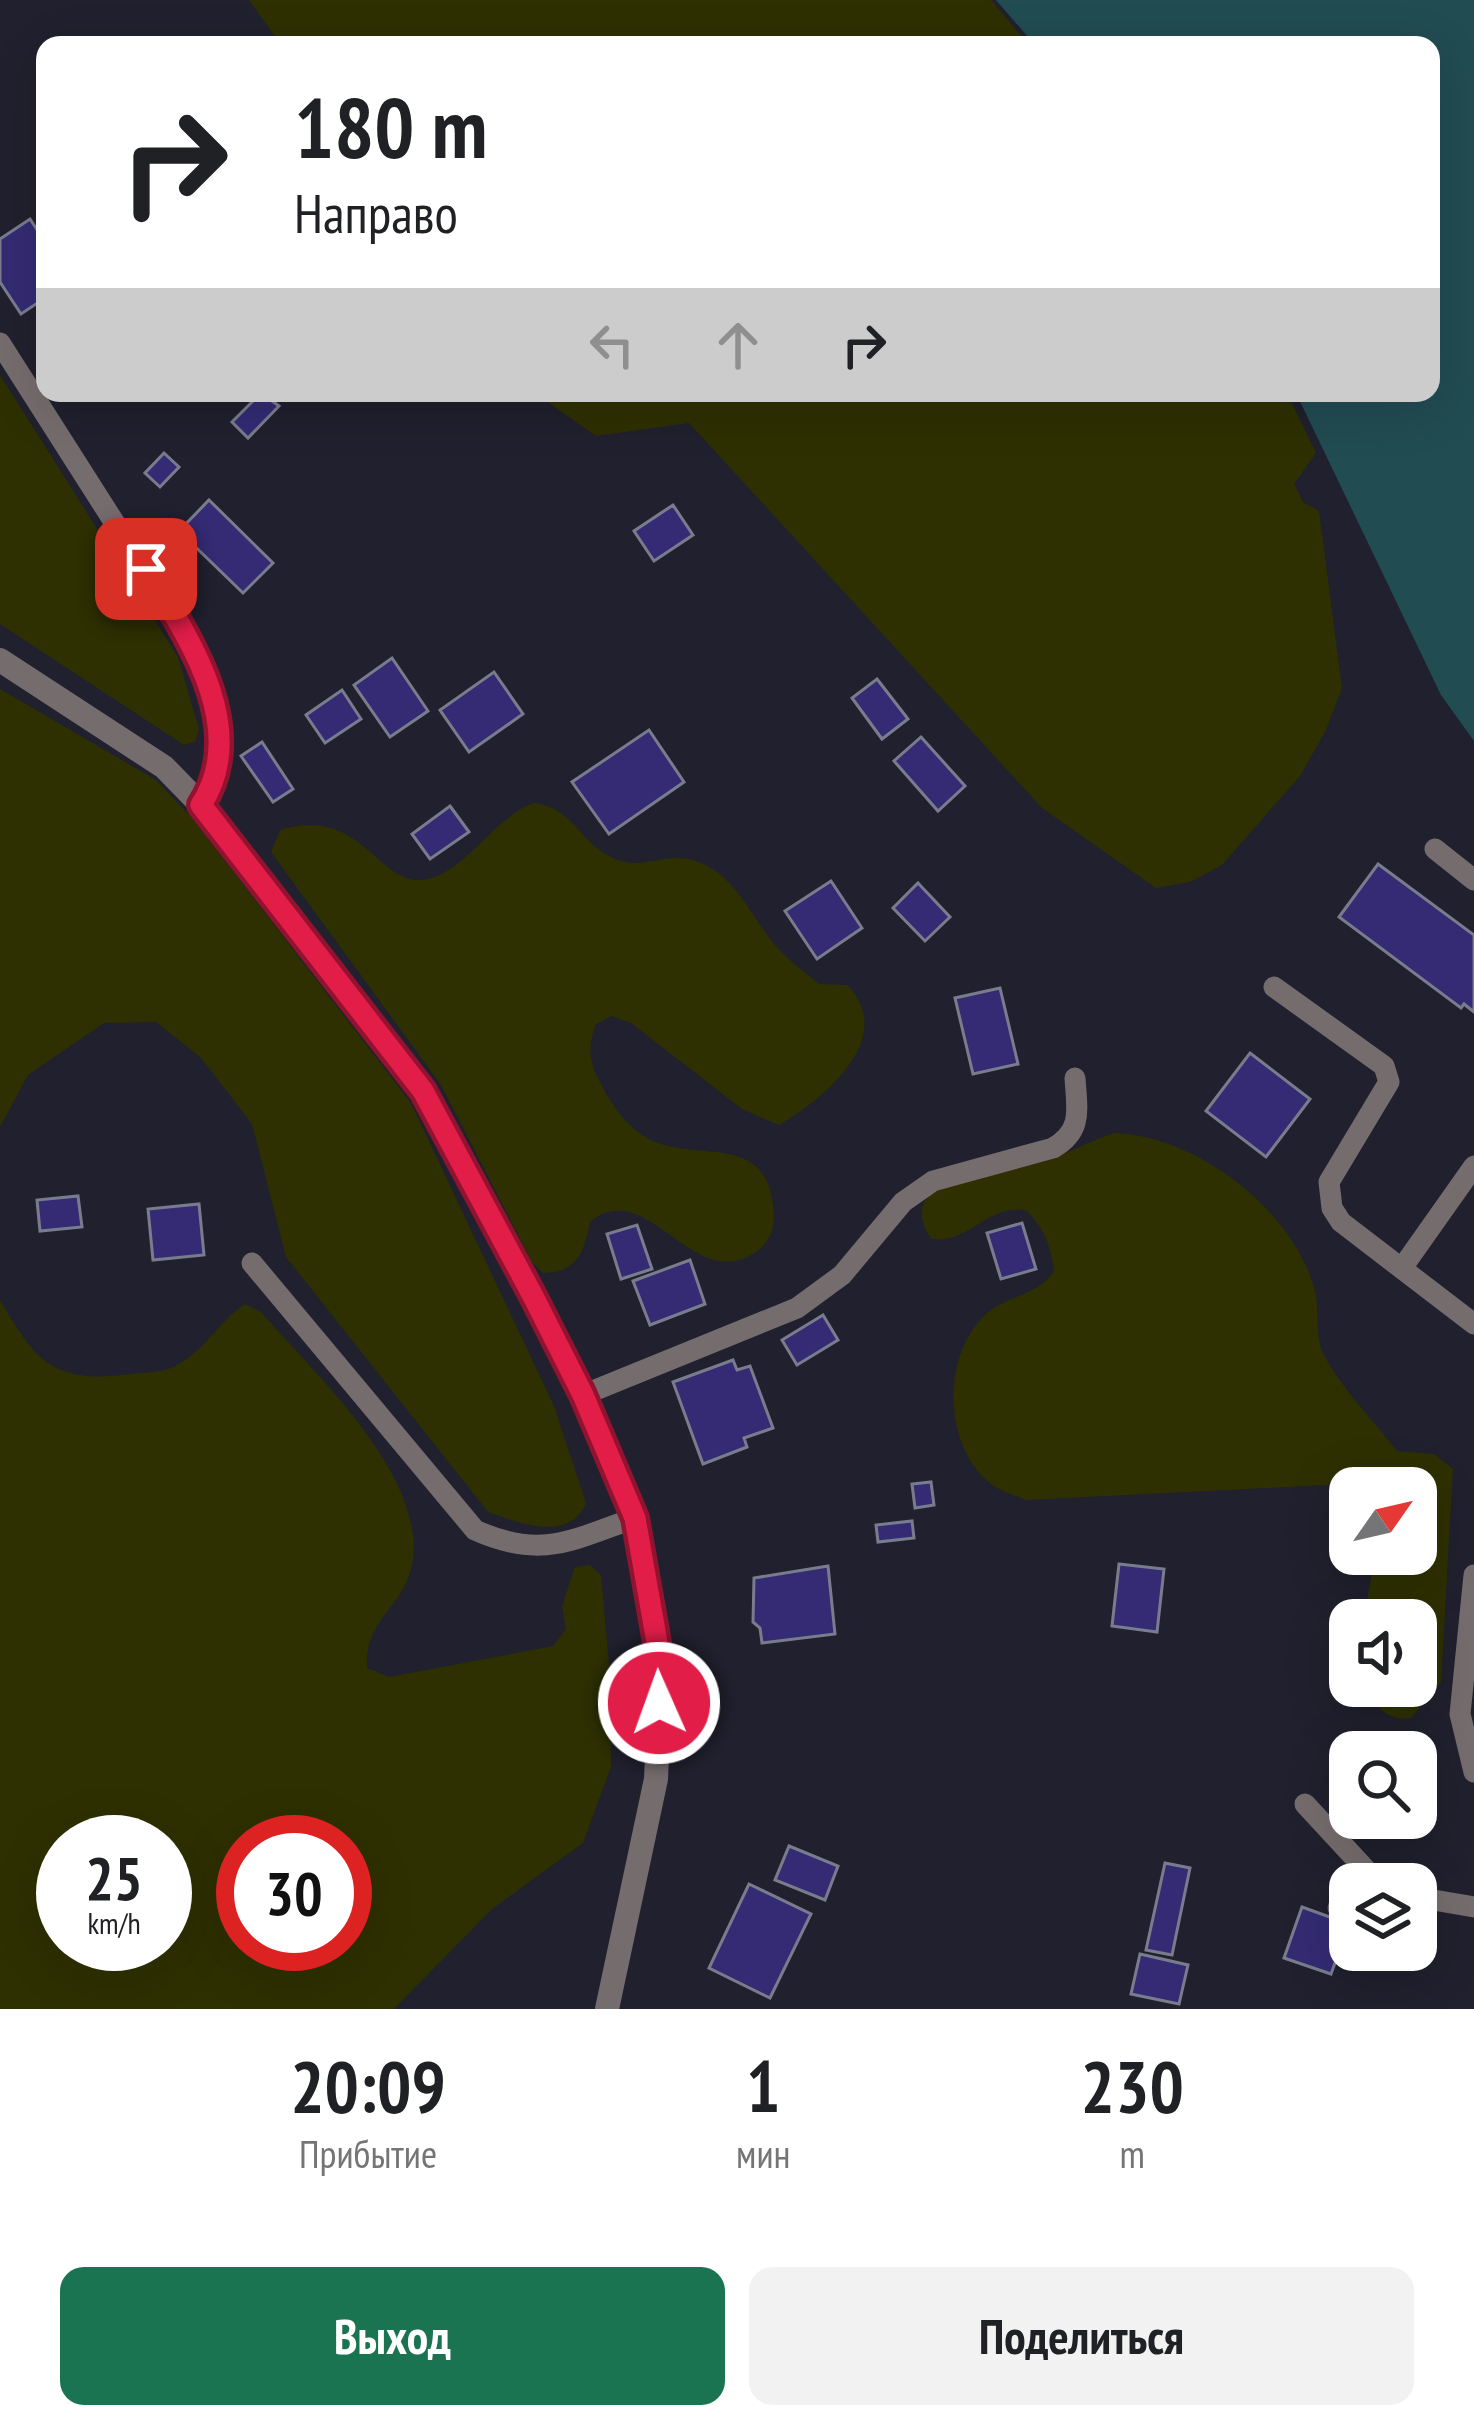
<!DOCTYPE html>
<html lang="ru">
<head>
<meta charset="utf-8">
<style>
	:root { --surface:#fff; --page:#f2f2f2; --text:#202124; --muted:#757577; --accent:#1a7452 }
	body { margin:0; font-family:"PT Sans Narrow",sans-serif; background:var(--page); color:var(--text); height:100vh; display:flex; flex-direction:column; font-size:45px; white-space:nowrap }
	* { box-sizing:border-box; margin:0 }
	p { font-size:39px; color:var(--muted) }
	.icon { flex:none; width:66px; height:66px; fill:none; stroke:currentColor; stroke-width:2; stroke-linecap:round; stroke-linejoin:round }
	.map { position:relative; height:2009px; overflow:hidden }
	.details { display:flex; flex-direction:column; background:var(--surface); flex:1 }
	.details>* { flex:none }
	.banner { position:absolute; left:36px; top:36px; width:1404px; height:366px; border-radius:24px; box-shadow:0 12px 48px #0002; background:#fff; color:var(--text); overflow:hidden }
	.needle { width:78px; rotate:56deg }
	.tools { position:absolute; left:1329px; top:1467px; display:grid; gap:24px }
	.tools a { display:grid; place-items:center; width:108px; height:108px; border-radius:24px; background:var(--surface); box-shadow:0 12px 48px #0002; font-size:60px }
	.speed { position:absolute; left:36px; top:1815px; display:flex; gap:24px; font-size:60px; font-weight:700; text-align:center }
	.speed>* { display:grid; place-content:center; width:156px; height:156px; border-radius:50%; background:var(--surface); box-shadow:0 12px 48px #0002; line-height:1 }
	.speed small { font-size:30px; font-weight:400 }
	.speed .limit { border:18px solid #d22; background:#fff; color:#111 }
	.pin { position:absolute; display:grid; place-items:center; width:102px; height:102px; color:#fff; margin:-51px; border-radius:24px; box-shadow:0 6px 18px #0006 }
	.me { position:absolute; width:132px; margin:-66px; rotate:358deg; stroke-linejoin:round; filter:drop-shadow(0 0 9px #0008) }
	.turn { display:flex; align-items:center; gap:42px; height:252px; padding:0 60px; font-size:54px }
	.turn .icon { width:156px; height:156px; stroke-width:2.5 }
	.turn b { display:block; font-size:84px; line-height:102px }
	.lanes { display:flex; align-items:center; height:114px; padding:0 60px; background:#0003; justify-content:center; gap:60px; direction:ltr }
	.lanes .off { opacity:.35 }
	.eta { display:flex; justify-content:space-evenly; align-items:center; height:204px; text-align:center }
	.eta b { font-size:72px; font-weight:700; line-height:84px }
	.primary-button { display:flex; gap:24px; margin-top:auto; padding:24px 60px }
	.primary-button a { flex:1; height:138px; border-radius:24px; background:var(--accent); color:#fff; font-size:48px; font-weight:700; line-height:138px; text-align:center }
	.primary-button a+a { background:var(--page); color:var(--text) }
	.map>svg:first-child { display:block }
	.green { fill:#2e3002; fill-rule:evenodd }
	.water { fill:#214c52 }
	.building { fill:#342b74; stroke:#7a7b8d; stroke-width:3 }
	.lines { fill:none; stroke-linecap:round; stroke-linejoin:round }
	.service { stroke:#756c6d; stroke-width:21 }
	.minor { stroke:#756c6d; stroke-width:24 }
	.route-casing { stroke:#92132f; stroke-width:30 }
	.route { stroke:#e11d48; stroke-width:21 }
</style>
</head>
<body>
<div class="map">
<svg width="1474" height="2009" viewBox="0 0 1474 2009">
	<rect width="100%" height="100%" fill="#20202e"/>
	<g class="green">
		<polygon points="249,0 991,0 1029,45 281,45"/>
		<polygon points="0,375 178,657 199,729 195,742 184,745 0,624"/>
		<polygon points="535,393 1287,393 1316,453 1294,484 1303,502 1319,511 1342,688 1326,730 1300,776 1222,865 1190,882 1156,888 1042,808 689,423 596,436"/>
		<path d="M 0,689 L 156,780 L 192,818 L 411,1103 L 554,1406 L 586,1503 C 569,1543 519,1523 488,1512 L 286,1257 L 252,1124 L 201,1058 L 156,1022 L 104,1023 L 28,1075 L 0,1127 Z"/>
		<path d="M 534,803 C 573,807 581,845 615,859 C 643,871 668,851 696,861 C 735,875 748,911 771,940 C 783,957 803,970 819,984 L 847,985 C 898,1036 826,1098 779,1125 L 742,1109 L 631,1023 L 612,1016 L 596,1024 C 587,1047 589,1063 601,1084 C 612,1106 627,1127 649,1139 C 694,1163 766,1131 773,1206 C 775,1222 774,1236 761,1248 C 696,1303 648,1172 590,1222 C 584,1252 578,1272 543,1273 L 532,1262 L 441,1085 L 271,852 L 280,830 C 360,805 378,884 421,880 C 463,877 494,816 534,803 Z"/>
		<path d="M 1115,1133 C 1197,1136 1294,1210 1315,1291 C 1320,1311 1314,1336 1324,1355 C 1342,1389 1373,1420 1397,1451 L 1434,1454 L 1453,1469 L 1441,1682 L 1411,1718 C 1389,1722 1374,1706 1366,1686 L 1416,1686 L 1416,1620 L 1364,1620 L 1375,1554 L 1416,1554 L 1416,1488 L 1380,1488 L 1367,1483 L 1025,1500 C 1015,1495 1000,1491 991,1484 C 943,1446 941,1357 985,1315 C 1006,1295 1037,1297 1054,1271 C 1051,1245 1044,1229 1026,1210 C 986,1204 970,1244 931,1239 C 923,1226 916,1209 929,1196 C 953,1174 1022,1169 1055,1157 C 1075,1150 1094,1139 1115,1133 Z"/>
		<path d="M 0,1300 C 37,1364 54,1384 132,1374 C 146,1372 165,1373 177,1365 C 206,1349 219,1321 245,1304 L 261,1312 C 314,1373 433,1481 411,1569 C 402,1608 364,1620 367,1668 L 389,1677 L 553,1646 L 566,1629 L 562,1606 L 575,1567 L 590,1565 L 601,1575 L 610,1677 L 611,1767 L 583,1843 L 492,1909 L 394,2009 L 0,2009 ZM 165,1842 L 165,1944 L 63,1944 L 63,1842 ZM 345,1842 L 345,1944 L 243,1944 L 243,1842 Z"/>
	</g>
	<polygon class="water" points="996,0 1474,0 1474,741 1441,695 1296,393 1431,393 1431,45 1035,45"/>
	<g class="building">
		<polygon points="30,219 45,242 45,298 21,314 0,282 0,239"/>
		<polygon points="261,393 279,406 248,438 232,422"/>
		<polygon points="164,453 179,467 160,487 145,473"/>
		<polygon points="209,500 273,563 243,593 179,531"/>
		<polygon points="673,505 693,535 654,561 634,531"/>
		<polygon points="392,658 428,711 390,737 354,685"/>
		<polygon points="494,672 523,714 469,752 440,710"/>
		<polygon points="877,679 908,719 882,739 852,698"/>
		<polygon points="342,690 361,719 325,743 306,715"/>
		<polygon points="649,730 684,782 609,834 572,782"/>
		<polygon points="921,737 965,786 938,811 894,761"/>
		<polygon points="262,742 293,789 273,802 241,756"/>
		<polygon points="450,806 469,832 430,859 412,834"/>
		<polygon points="1378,864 1474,935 1474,1012 1464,1004 1461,1008 1339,917"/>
		<polygon points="831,881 862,928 817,959 785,911"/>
		<polygon points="918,883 950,917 925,941 893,908"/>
		<polygon points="1000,988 1018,1064 973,1074 955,998"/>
		<polygon points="1250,1053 1310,1099 1266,1157 1206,1111"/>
		<polygon points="78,1196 82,1227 40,1231 37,1200"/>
		<polygon points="199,1204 204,1255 153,1260 148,1209"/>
		<polygon points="1022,1223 1036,1269 1001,1279 987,1233"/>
		<polygon points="637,1225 652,1269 621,1279 607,1234"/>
		<polygon points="690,1260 705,1304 650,1325 633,1281"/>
		<polygon points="823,1315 838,1340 797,1365 782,1340"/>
		<polygon points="733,1360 737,1370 750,1366 773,1428 744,1438 747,1447 703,1464 673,1382"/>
		<polygon points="931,1482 934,1505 915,1508 912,1484"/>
		<polygon points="912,1521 914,1538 878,1542 876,1525"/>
		<polygon points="1119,1564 1164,1569 1157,1632 1112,1626"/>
		<polygon points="828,1566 835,1634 762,1643 760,1628 753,1622 754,1578"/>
		<polygon points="789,1846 838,1866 825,1900 775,1880"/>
		<polygon points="1165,1863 1190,1868 1172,1955 1146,1950"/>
		<polygon points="749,1884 811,1914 770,1998 709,1968"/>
		<polygon points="1302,1907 1349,1924 1331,1974 1284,1958"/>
		<polygon points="1140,1954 1188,1965 1179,2004 1131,1994"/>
	</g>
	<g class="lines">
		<g class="service">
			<polyline points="0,343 195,649 218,722 216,781 201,805"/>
			<polyline points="1435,849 1474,880"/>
			<polyline points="1274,987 1384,1066 1389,1082 1329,1182 1332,1208 1341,1222 1474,1324"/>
			<path d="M 252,1263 L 475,1530 C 541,1560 572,1540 635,1518"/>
			<polyline points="1402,1268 1474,1166"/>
			<path d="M 583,1395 L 797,1308 L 842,1275 L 903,1202 L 933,1181 L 1053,1148 C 1083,1131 1077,1110 1075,1078"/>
			<polyline points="1474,1575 1460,1714 1474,1772"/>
			<polyline points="1305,1804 1379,1884"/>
			<polyline points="1416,1897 1474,1907"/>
			<polyline points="1338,1908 1350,1904"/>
		</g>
		<polyline class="minor" points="0,660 164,767 201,805 423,1091 583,1395 635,1518 661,1665 656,1779 607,2009"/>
	</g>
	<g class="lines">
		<g class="route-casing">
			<path id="route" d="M 146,569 C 187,635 251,728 201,805 L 423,1091 L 534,1298 L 583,1395 L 635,1518 L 661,1665 L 659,1703"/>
		</g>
		<use href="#route" class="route"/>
	</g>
</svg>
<div class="tools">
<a><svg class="needle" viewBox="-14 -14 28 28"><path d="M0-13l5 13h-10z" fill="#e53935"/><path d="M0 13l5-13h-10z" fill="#757577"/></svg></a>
<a><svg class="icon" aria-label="sound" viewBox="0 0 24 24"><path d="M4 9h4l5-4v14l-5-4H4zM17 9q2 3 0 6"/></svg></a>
<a><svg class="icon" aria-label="search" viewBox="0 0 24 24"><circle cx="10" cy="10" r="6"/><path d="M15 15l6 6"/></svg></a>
<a><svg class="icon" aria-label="layers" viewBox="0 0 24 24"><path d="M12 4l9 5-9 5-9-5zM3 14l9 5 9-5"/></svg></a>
</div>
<div class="speed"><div>25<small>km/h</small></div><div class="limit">30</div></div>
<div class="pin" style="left:146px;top:569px;background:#d93025"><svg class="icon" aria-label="arrive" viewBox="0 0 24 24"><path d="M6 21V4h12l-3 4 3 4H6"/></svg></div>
<svg class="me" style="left:659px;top:1703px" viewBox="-20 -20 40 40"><circle r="17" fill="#e11d48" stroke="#fff" stroke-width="3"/><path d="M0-11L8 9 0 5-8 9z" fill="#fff"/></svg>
<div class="banner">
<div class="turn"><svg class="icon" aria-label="right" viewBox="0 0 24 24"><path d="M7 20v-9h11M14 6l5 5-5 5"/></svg><div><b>180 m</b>Направо</div></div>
<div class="lanes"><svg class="icon off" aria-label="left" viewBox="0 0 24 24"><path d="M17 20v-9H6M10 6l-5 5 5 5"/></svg><svg class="icon off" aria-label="ahead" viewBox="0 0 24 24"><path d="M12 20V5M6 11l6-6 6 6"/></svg><svg class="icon" aria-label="right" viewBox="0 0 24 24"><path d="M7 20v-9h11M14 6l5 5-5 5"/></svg></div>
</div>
</div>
<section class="details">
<div class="eta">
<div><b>20:09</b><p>Прибытие</p></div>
<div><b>1</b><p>мин</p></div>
<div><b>230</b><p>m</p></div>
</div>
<div class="primary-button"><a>Выход</a><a>Поделиться</a></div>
</section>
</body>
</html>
